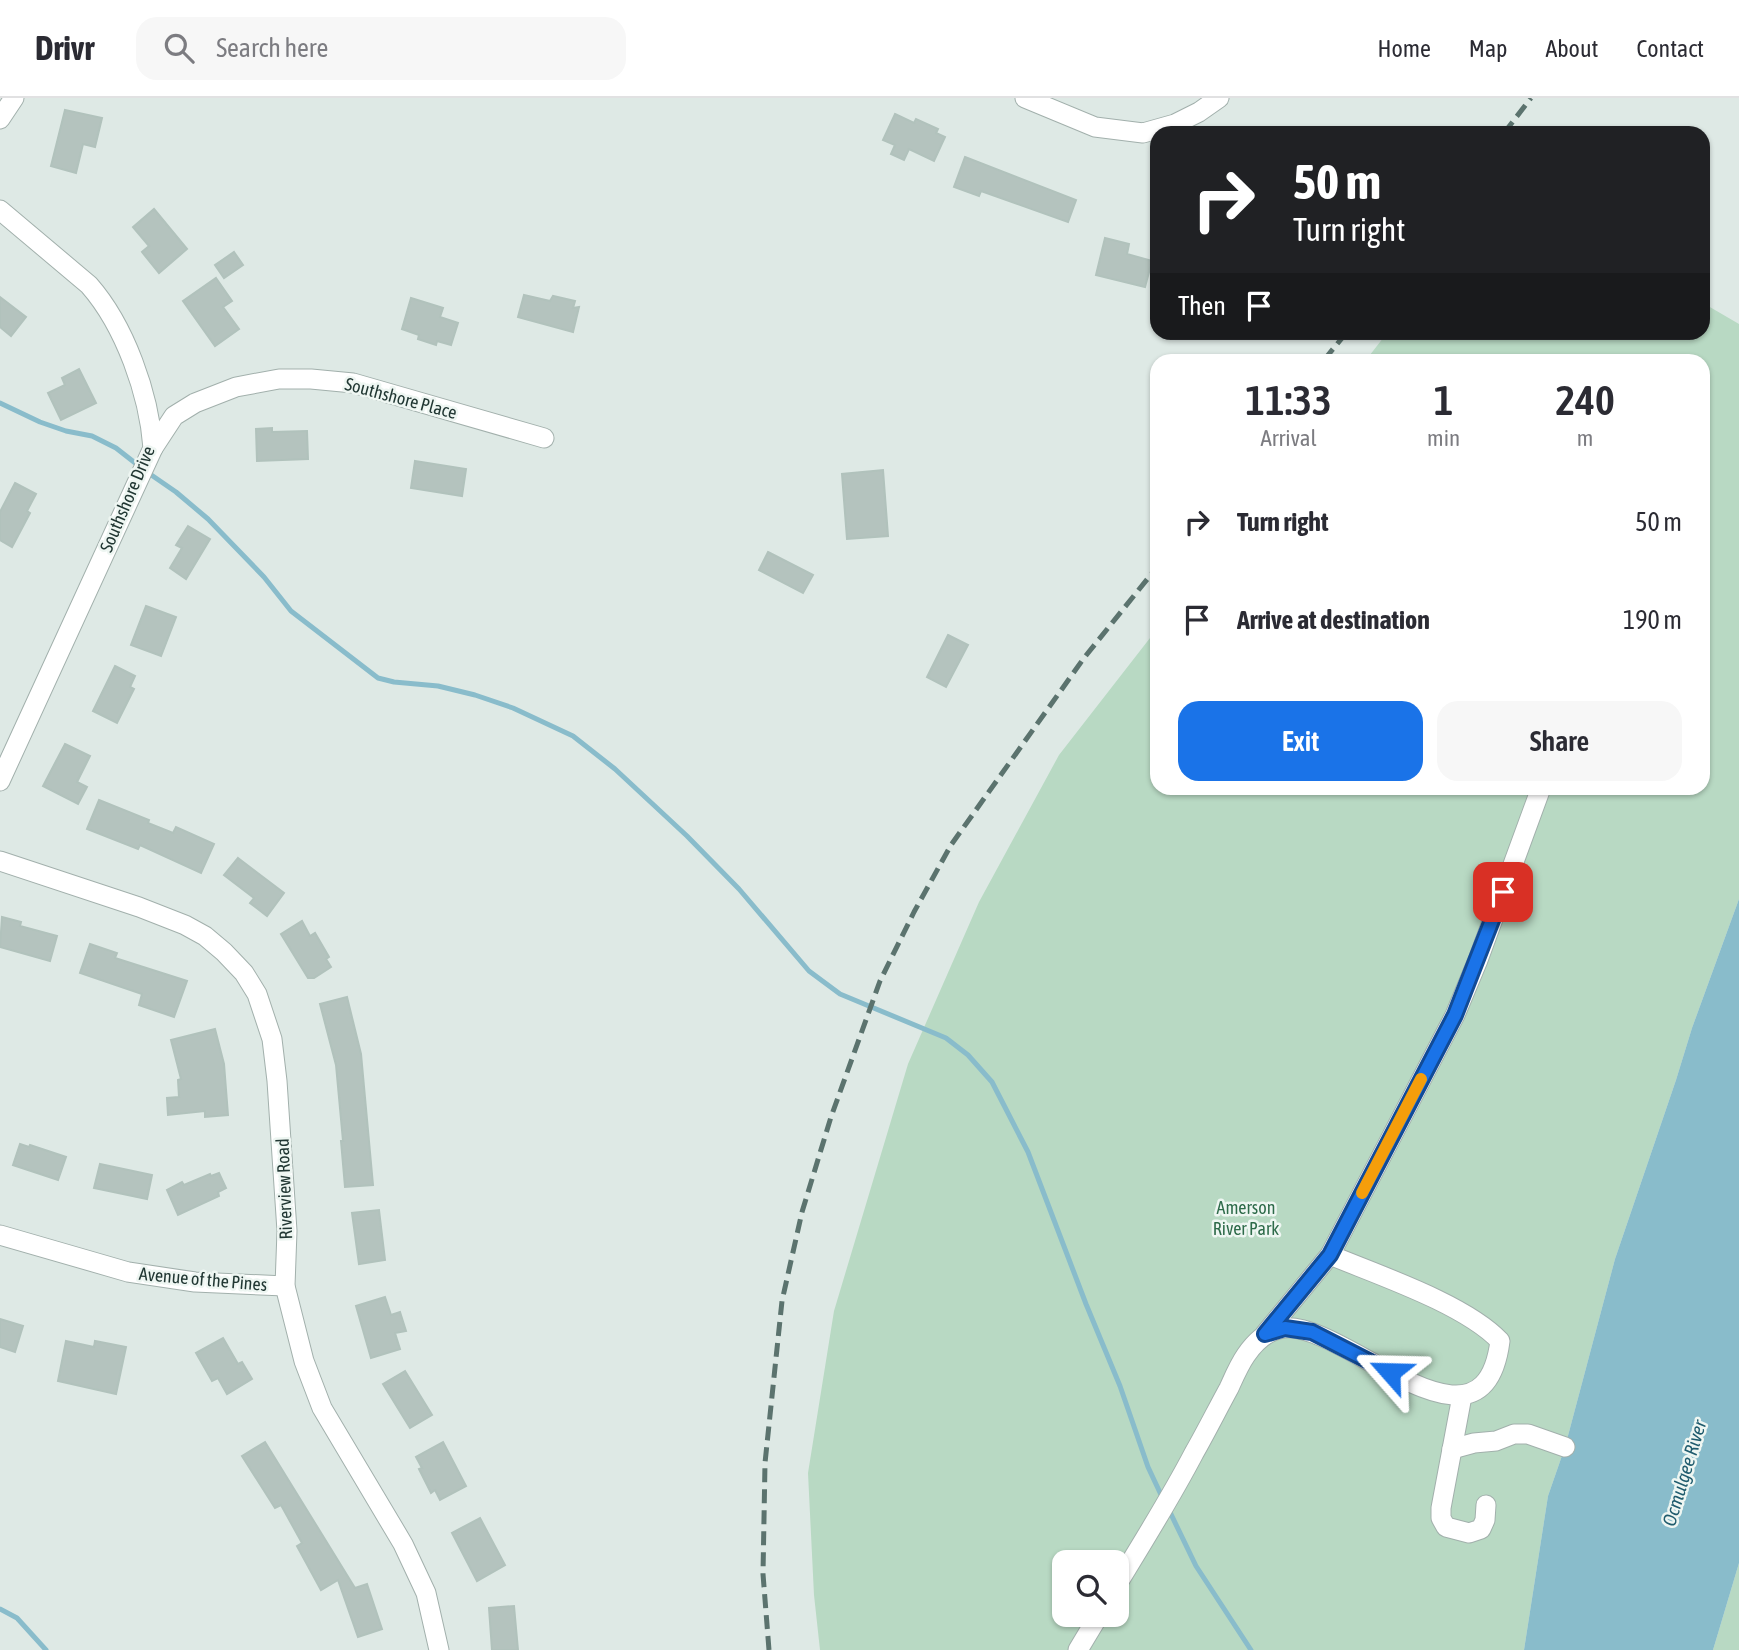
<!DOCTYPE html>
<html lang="en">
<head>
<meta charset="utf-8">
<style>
	:root { --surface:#fff; --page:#f7f7f7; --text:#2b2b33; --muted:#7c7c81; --line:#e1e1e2; --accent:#1a73e8 }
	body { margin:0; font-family:"Asap Condensed",sans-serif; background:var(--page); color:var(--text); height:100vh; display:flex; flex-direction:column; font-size:26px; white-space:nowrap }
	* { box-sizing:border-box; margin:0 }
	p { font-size:23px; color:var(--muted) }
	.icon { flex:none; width:38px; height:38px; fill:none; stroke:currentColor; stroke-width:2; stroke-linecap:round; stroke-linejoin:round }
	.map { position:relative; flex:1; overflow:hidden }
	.details { position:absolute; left:1150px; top:256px; width:560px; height:441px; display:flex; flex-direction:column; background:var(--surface); border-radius:21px; box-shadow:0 2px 5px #0004 }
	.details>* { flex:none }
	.top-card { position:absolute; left:1150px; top:28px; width:560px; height:214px; border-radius:21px; box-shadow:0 2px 5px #0004; background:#202124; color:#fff; overflow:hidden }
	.buttons { position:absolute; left:1052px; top:1452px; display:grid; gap:14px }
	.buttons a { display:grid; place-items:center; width:77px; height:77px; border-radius:14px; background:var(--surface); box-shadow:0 2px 5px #0004; font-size:35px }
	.pin { position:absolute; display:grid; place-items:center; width:60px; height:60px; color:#fff; margin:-30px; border-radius:14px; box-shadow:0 4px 10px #0006 }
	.me { position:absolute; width:77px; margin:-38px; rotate:295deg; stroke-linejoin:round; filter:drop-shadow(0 0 5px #0008) }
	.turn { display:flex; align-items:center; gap:24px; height:147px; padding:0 28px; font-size:32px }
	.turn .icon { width:91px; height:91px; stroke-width:2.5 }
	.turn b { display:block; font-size:49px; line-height:60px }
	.then { display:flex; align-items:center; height:66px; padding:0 28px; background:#0003; gap:14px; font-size:26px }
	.eta { display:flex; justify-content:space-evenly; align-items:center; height:119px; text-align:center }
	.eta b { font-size:42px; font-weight:600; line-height:49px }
	.action { display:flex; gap:14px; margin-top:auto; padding:14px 28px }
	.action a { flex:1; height:80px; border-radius:21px; background:var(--accent); color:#fff; font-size:28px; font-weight:600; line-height:80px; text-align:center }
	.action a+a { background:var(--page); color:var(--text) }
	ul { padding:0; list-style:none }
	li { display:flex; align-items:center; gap:21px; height:98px; padding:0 28px }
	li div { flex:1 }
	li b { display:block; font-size:26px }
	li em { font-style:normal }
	header { display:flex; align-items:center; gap:42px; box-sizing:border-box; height:98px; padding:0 35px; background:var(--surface); border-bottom:2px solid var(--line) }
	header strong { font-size:33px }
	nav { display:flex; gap:38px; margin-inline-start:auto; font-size:24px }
	.search { width:490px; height:63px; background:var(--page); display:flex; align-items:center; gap:18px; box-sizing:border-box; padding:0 24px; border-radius:21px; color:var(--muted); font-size:26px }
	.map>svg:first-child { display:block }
	.green { fill:#b8d9c3; fill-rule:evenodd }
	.water { fill:#89bccb }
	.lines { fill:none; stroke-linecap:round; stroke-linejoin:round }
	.stream { stroke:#89bccb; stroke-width:5 }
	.building { fill:#b4c3be; stroke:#b1c2bc; stroke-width:2 }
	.minor-casing { stroke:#a2b0ac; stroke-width:21 }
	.minor { stroke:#fff; stroke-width:19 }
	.rail { stroke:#5b736e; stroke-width:5; stroke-dasharray:14 7; stroke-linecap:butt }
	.route-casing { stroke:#114b97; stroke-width:18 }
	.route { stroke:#1a73e8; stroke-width:12 }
	.slow { stroke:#f59e0b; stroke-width:12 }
	.labels { text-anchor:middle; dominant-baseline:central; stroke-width:5; stroke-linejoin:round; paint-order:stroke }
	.street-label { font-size:18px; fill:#213733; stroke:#eef6f2 }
	.park-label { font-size:18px; fill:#2e6b4a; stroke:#eef6f2 }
	.water-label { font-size:19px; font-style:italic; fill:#205c6e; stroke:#eef6f2 }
</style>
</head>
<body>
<header>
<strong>Drivr</strong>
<div class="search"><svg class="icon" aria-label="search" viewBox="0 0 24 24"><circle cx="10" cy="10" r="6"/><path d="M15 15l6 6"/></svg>Search here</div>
<nav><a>Home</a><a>Map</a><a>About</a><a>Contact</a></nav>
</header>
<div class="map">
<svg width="1739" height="1552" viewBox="0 0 1739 1552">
	<rect width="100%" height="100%" fill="#dee9e5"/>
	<g class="green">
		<path d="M 1703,205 L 1739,226 L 1739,801 L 1692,930 L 1676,982 L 1615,1161 L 1565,1349 L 1548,1398 L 1524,1552 L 820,1552 L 814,1497 L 808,1375 L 834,1213 L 908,966 L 979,804 L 1059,657 L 1157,531 L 1157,690 L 1703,690 L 1703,262 L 1366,262 L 1387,235 L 1703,234 ZM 1064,1465 L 1116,1465 L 1116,1517 L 1064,1517 Z"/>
		<polygon points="1739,1465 1739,1552 1713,1552"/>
	</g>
	<polygon class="water" points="1739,801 1739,1465 1713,1552 1524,1552 1548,1398 1565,1349 1615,1161 1676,982 1692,930"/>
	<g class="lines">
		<g class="stream">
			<polyline points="0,305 40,324 66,333 92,338 116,350 139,368"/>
			<polyline points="147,374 176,394 208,421 264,479 291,513 378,580 394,584 438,588 475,597 513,610 573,638 615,671 687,738 739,791 809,873 840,896 946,940 968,957 992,984 1028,1054 1086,1206 1120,1288 1148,1369 1163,1401"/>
			<polyline points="1168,1410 1196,1468 1251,1552"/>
			<polyline points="0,1511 17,1520 46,1552"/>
		</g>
	</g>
	<g class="building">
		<polygon points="65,12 102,20 95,49 83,46 76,75 51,68"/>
		<polygon points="895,16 914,25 916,21 938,31 936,35 945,39 934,63 909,51 904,62 891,56 895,47 883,42"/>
		<polygon points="965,59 1076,102 1068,124 981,93 979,98 954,89"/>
		<polygon points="154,111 187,151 159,175 142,154 149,148 133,129"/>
		<polygon points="1105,140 1129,146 1127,156 1152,163 1145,189 1096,177"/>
		<polygon points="234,154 243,167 224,180 215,167"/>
		<polygon points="216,180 232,203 223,209 239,231 215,248 183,203"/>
		<polygon points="524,197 550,203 553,198 575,203 573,210 579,209 573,234 518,219"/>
		<polygon points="0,199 26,219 11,238 0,229"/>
		<polygon points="411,200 443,210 440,219 458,225 451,247 437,243 436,247 418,241 419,237 402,231"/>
		<polygon points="79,271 96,305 61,322 48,295 65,287 62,280"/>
		<polygon points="272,330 272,334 307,333 308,361 257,363 256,331"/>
		<polygon points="415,363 466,371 462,398 411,390"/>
		<polygon points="883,372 888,438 847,441 842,376"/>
		<polygon points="15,385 36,396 27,413 30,415 12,449 0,442 0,414"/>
		<polygon points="188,428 210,441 186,481 170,470 182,450 176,447"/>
		<polygon points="768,454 813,477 803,495 759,472"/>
		<polygon points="146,508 176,519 161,558 131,547"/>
		<polygon points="948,537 968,547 946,589 927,579"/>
		<polygon points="115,568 135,578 130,589 134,591 117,625 93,613"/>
		<polygon points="65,646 90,658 77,684 87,689 78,706 43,688"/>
		<polygon points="99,702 149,722 148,725 173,735 176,729 214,746 201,775 140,747 138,751 87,731"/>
		<polygon points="238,760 284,795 267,818 250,805 254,800 224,777"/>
		<polygon points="2,819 21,824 20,828 57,838 50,863 0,849"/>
		<polygon points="302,823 310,838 315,835 329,859 326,861 331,869 314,880 308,880 281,836"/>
		<polygon points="90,846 117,855 115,860 187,883 174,919 139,907 142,896 80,875"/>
		<polygon points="347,899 361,956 373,1087 345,1089 341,1043 343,1043 336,967 320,906"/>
		<polygon points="215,931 224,966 228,1017 205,1019 205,1013 168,1017 167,1000 179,999 178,982 181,981 171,942"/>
		<polygon points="20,1046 29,1049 30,1047 66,1059 58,1082 13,1067"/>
		<polygon points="100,1066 152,1077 147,1101 94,1090"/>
		<polygon points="219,1075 226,1090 218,1094 219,1098 178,1117 167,1092 182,1084 184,1087 210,1076 211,1078"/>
		<polygon points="379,1112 385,1162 359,1166 352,1115"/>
		<polygon points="385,1199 391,1217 400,1214 406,1233 395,1235 400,1251 371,1260 356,1208"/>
		<polygon points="0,1221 23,1228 15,1254 0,1249"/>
		<polygon points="223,1240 238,1266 242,1264 252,1281 227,1296 218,1280 212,1283 196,1255"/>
		<polygon points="66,1243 94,1249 95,1243 126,1249 116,1296 58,1283"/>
		<polygon points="405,1273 432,1317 410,1330 383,1286"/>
		<polygon points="265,1344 355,1490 367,1486 382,1531 358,1539 338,1482 321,1492 297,1448 302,1445 281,1407 275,1410 242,1358"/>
		<polygon points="443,1344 466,1388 440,1402 435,1392 431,1395 419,1371 422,1370 416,1359"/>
		<polygon points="480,1420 505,1467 477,1483 452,1435"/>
		<polygon points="514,1508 518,1552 492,1552 489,1510"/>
	</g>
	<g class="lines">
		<g class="minor-casing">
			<g id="minor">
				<polyline points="1025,0 1095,29 1143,35 1175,26 1199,14 1219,0"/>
				<polyline points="0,21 14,0"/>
				<path d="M 0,112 L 89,187 C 125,228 149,296 153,350 L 0,683"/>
				<polyline points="153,350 174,318 195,305 236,289 279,281 311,281 353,285 544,340"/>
				<polyline points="0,763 139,809 185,827 205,838 224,854 244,875 257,896 272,941 277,983 287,1133 285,1188 304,1263 322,1310 403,1446 426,1495 439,1552"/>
				<polyline points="0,1137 128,1174 195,1184 285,1188"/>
				<polyline points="1265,1236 1330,1157"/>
				<polyline points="1462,1298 1441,1410 1441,1420 1446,1429 1469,1435 1481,1431 1485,1422 1486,1407"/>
				<polyline points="1452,1351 1474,1345 1496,1343 1514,1336 1528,1336 1565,1349"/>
				<path d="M 1116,1488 C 1143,1444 1170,1401 1194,1355 C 1206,1334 1217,1312 1229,1290 C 1234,1279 1239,1267 1246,1257 C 1255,1244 1267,1232 1284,1230 C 1344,1223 1483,1375 1500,1243 C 1465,1206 1378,1177 1330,1157 L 1455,917 L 1478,862 L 1541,690"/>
				<polyline points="1078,1552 1099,1517"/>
			</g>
		</g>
		<use href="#minor" class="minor"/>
		<g class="rail">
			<polyline points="1504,35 1531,0"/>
			<polyline points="1324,262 1347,234"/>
			<polyline points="769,1552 763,1476 765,1365 782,1203 802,1114 831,1019 880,883 914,814 951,747 1084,560 1157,469"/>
		</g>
	</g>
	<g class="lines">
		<g class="route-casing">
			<polyline id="route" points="1390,1274 1312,1234 1285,1230 1265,1236 1330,1157 1455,917 1503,794"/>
		</g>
		<use href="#route" class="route"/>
		<polyline class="slow" points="1362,1095 1421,981"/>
	</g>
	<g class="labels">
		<g class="street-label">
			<text transform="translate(401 300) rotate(15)">Southshore Place</text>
			<text transform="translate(127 401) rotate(-67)">Southshore Drive</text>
			<text transform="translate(284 1091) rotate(-92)">Riverview Road</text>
			<text transform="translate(203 1181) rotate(5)">Avenue of the Pines</text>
		</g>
		<g class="park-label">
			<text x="1246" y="1109">Amerson<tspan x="1246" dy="21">River Park</tspan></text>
		</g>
		<g class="water-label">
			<text transform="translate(1684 1375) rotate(-73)">Ocmulgee River</text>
		</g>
	</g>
</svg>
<div class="buttons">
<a><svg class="icon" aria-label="search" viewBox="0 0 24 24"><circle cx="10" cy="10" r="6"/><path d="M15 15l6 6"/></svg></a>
</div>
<div class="pin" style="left:1503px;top:794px;background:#d93025"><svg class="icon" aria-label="arrive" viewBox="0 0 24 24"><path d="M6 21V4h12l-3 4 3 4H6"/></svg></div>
<svg class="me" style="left:1390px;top:1274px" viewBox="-20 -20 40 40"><path d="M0-17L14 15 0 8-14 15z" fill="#1a73e8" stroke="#fff" stroke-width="4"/></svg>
<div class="top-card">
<div class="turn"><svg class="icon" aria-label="right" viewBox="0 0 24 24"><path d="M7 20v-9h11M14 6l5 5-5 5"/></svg><div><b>50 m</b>Turn right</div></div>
<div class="then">Then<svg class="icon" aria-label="arrive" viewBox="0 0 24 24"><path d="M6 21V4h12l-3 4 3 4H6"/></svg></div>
</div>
<section class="details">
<div class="eta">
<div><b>11:33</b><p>Arrival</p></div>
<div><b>1</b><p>min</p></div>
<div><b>240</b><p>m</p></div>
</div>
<ul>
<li><svg class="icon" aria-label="right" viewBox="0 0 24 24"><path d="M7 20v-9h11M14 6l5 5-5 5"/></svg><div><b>Turn right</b></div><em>50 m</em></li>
<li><svg class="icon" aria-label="arrive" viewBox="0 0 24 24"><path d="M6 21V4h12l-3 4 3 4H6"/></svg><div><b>Arrive at destination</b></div><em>190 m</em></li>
</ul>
<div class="action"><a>Exit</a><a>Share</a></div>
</section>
</div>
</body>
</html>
